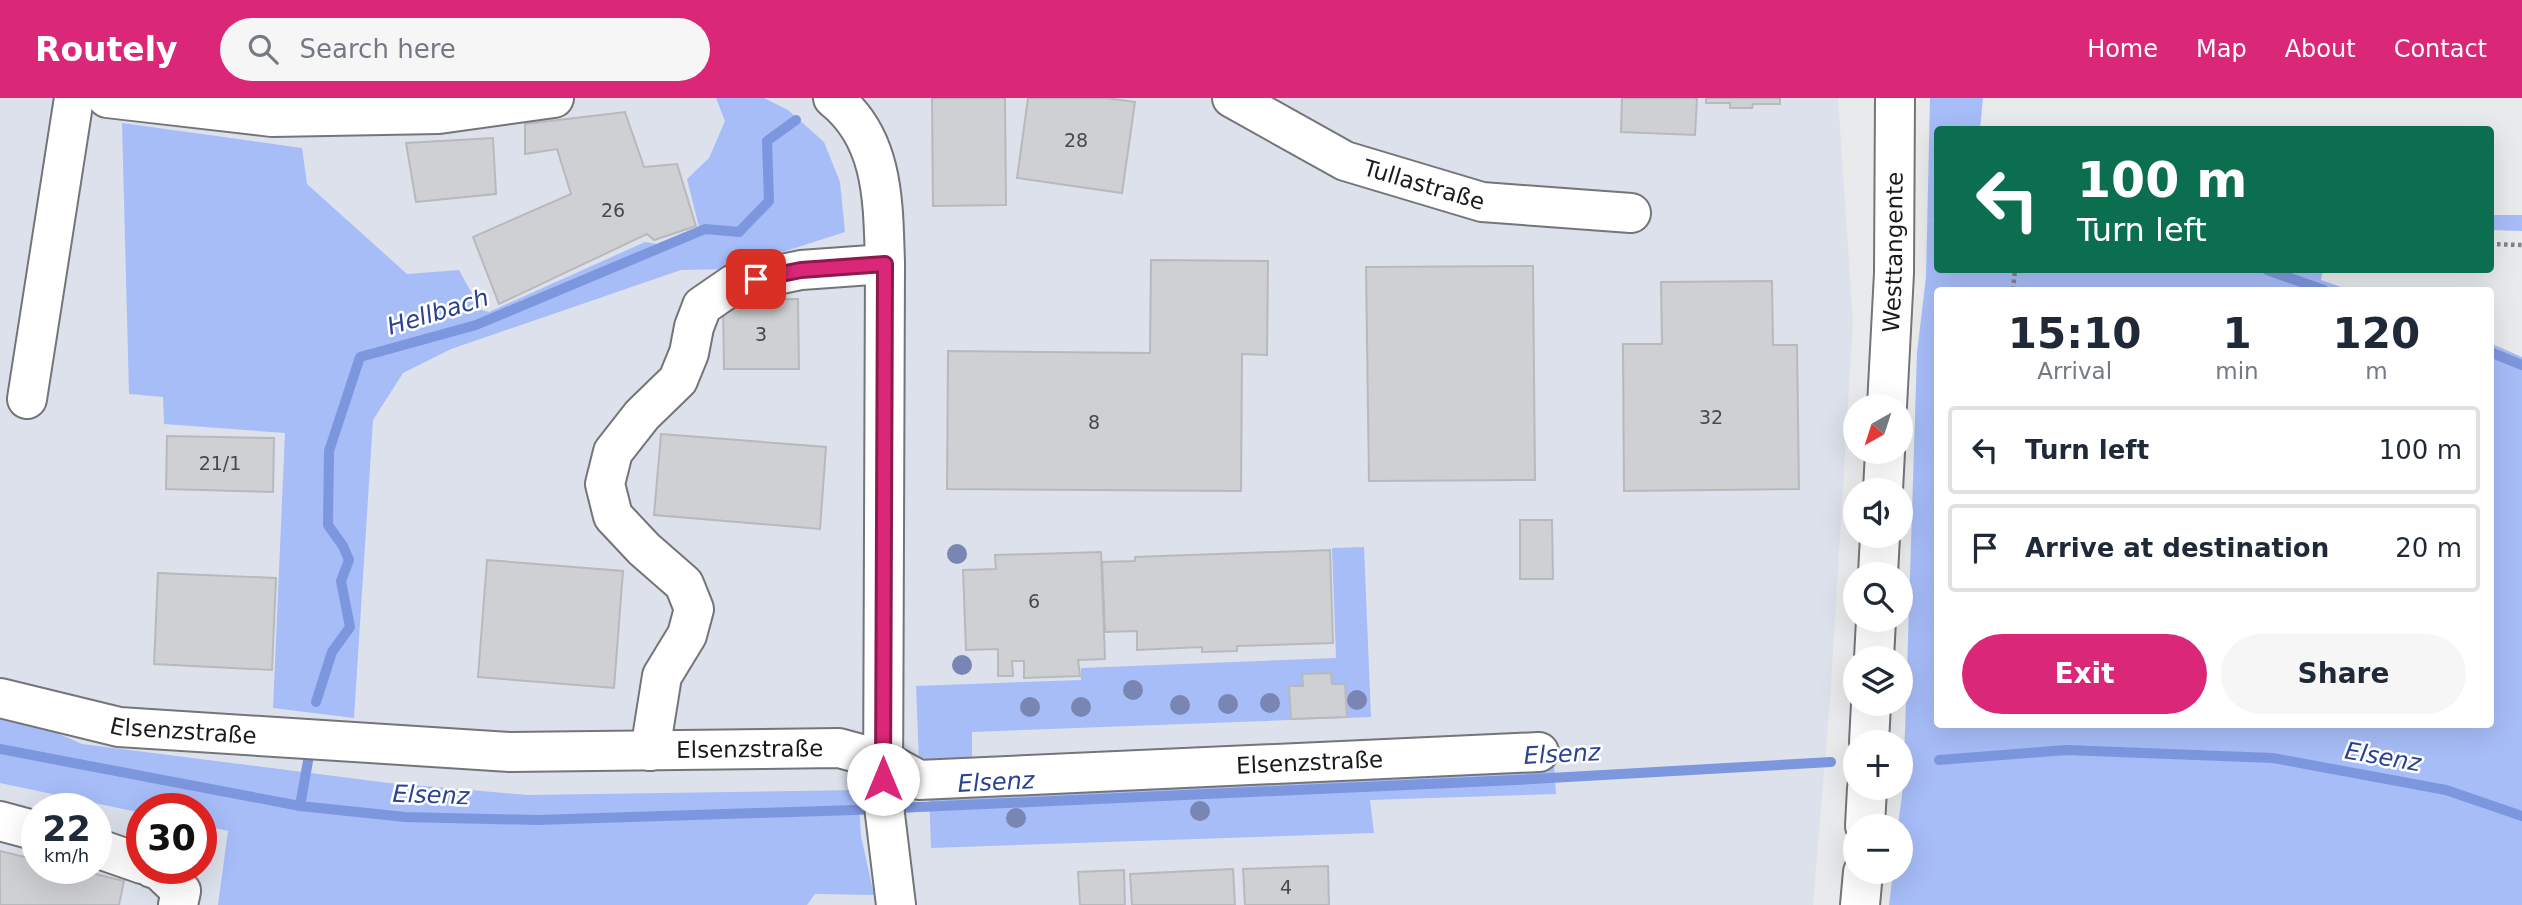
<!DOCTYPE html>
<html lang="en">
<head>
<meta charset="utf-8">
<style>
	:root { --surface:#fff; --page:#f6f6f7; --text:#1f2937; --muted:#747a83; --line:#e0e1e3; --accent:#db2777 }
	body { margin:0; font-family:"DejaVu Sans",sans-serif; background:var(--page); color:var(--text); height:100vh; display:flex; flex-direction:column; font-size:26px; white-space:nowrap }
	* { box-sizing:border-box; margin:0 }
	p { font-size:23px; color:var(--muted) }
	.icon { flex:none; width:38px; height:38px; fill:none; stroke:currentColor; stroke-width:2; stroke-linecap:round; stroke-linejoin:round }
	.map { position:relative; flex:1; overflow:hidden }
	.details { position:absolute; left:1934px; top:189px; width:560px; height:441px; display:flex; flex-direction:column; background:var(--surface); border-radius:7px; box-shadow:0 7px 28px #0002 }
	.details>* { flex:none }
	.top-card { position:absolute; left:1934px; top:28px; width:560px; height:147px; border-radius:7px; box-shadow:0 7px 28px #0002; background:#0b6e4f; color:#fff; overflow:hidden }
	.needle { width:46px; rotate:219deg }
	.buttons { position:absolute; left:1843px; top:296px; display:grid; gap:14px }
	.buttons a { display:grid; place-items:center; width:70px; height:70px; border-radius:50%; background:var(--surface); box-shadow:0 7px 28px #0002; font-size:35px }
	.speed { position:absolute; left:21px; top:695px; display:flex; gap:14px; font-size:35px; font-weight:700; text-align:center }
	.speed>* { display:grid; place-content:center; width:91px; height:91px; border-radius:50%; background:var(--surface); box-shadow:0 7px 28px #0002; line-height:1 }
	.speed small { font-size:18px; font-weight:400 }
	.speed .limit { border:10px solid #d22; background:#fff; color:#111 }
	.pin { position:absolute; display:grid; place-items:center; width:60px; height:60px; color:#fff; margin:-30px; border-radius:14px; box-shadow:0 4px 10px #0006 }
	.me { position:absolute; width:77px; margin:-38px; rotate:0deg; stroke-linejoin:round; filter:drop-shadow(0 0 5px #0008) }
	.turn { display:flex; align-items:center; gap:24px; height:147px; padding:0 28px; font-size:32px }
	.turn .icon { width:91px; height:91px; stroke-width:2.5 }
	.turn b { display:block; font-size:49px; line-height:60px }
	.eta { display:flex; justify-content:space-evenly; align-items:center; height:119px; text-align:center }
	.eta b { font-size:42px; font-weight:800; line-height:49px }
	.cta { display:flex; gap:14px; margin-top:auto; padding:14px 28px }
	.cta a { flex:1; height:80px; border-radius:42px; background:var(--accent); color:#fff; font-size:28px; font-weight:800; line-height:80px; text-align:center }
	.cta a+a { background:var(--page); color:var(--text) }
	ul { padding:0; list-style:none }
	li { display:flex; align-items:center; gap:21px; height:88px; margin:0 14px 10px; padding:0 14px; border:4px solid var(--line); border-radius:7px }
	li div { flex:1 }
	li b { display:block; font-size:26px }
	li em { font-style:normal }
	header { display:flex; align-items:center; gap:42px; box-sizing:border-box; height:98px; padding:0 35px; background:var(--accent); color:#fff }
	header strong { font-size:33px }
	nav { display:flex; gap:38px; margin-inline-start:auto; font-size:24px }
	.search { width:490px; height:63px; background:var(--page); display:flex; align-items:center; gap:18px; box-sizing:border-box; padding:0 24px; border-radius:38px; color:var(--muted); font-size:26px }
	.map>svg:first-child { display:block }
	.built { fill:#dde1eb; fill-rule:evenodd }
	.green { fill:#a7bdf8 }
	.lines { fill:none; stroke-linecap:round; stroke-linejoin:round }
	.stream { stroke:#7d97de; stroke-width:10 }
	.building { fill:#cfd0d3; stroke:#b8b9bc; stroke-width:2 }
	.minor-casing { stroke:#747578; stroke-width:42 }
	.major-casing { stroke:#747578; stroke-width:42 }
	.path { stroke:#828385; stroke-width:4.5; stroke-dasharray:3.5 3.5; stroke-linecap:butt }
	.minor { stroke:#fff; stroke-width:38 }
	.major { stroke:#fff; stroke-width:38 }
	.tree { fill:#7986b3 }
	.route-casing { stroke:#8e194d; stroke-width:18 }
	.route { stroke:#db2777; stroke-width:12 }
	.labels { text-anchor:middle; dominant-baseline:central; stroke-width:5; stroke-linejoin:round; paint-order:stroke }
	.number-label { font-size:19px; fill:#474849 }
	.street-label { font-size:23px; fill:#1a1a1b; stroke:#fff }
	.water-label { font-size:24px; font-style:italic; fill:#2a4194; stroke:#fff }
</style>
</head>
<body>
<header>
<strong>Routely</strong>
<div class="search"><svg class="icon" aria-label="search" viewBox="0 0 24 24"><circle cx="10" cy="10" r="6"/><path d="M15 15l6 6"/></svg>Search here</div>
<nav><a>Home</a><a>Map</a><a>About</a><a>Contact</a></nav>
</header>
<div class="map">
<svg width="2522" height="807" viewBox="0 0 2522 807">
	<rect width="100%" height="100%" fill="#e8eaec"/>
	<path class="built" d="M 0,0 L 1838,0 L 1853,224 L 1830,604 L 1813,807 L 0,807 ZM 37,710 L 96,710 L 96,770 L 37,770 ZM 142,710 L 201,710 L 201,770 L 142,770 Z"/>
	<g class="green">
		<polygon points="716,0 764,0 788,12 824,44 840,84 845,134 730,171 681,172 451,251 403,275 373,322 354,620 273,610 285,335 164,326 163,299 129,296 122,25 302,50 307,86 407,176 459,172 481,212 489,214 645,144 657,146 699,129 687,81 709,60 725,23"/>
		<polygon points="1930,0 1983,0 1980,31 1937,32 1937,121 1932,122 1937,123 1937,172 2323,172 2321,182 2350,192 1937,192 1937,626 2490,626 2490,245 2522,259 2522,807 1889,807 1893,774 1900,774 1900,728 1898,728 1903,689 1906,604 1917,255 1926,179"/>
		<polygon points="2490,117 2522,117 2522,133 2490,132"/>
		<polygon points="1364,449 1371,619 972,634 972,662 919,664 916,588 1081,582 1081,570 1336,560 1332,450"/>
		<polygon points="0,620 50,632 82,646 389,685 528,697 858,692 861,738 874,797 815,796 807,807 218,807 228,733 201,727 201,710 142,710 142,715 0,685"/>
		<polygon points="1554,665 1556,696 1370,702 1374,735 931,750 929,694"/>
	</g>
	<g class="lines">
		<g class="stream">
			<polyline points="2267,172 2324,192"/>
			<polyline points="2490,254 2522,267"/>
			<polyline points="316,604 332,554 350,529 341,483 349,462 343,448 328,427 329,353 360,259 476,227 705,131 739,134 769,103 767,43 796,22"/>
			<polyline points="0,651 300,708 405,719 537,722 854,712 1516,682 1831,664"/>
			<polyline points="1939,662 2066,652 2273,660 2446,692 2522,718"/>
			<polyline points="300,708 308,663"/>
		</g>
	</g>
	<g class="building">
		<polygon points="932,0 1005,0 1006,107 933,108"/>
		<polygon points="1028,0 1107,0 1135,4 1122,95 1017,80"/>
		<polygon points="1622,0 1697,0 1695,37 1621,34"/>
		<polygon points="1706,0 1780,0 1780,6 1753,6 1752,10 1730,10 1730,5 1706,5"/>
		<polygon points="625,14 644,69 677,66 696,128 654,142 647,136 499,206 473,139 571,96 557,51 525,56 525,26"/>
		<polygon points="493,40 496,96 416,104 406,45"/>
		<polygon points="1151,162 1268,163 1267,257 1242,256 1241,393 947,391 948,253 1150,255"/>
		<polygon points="1533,168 1535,382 1369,383 1366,169"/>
		<polygon points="1772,183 1773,247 1797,247 1799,391 1624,393 1623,246 1662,246 1661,184"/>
		<polygon points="798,201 799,271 724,271 723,202"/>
		<polygon points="661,336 826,349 820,431 654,417"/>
		<polygon points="167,338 274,340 273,394 166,391"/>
		<polygon points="1520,422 1552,422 1553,481 1520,481"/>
		<polygon points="1330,452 1333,545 1237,548 1237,553 1202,554 1202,549 1137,552 1137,533 1105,534 1102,464 1135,463 1135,459"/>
		<polygon points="1101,454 1105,561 1078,562 1080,578 1024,580 1024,563 1012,563 1013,578 998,578 998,551 966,552 963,472 996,471 995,457"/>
		<polygon points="487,462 623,473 614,590 478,579"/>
		<polygon points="158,475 276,480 272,572 154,566"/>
		<polygon points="1331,575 1332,586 1345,586 1347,619 1291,621 1289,588 1303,588 1302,576"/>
		<polygon points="0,753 37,762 37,770 71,770 124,783 119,807 0,807"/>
		<polygon points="1328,768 1329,807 1245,807 1243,771"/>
		<polygon points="1233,771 1235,807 1132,807 1130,776"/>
		<polygon points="1124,772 1125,807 1080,807 1078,774"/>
	</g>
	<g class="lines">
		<g class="minor-casing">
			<g id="minor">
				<polyline points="107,0 272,19 439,16 554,0"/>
				<path d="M 833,0 C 885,41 883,106 885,166 L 883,700 L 896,807"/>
				<path id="s1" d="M 1232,0 L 1345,63 L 1482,104 L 1631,115"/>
				<polyline points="27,301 74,0"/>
				<path id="s2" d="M 0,600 L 119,629 L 510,654 L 839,650 L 883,662 L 919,682 L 1539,654"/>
				<polyline points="650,653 662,578 687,537 694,511 684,486 644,451 613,418 605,386 613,354 642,317 678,282 689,255 694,229 702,208 734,186 801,172 885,166"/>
				<polyline points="0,723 37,733"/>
				<polyline points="96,750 142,766"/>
				<polyline points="152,770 159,772 181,793 178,807"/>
			</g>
		</g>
		<g class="major-casing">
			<g id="major">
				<path id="s3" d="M 1887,308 L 1894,175 L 1895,0"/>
				<polyline points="1883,392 1885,354"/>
				<polyline points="1878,476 1880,438"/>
				<polyline points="1874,560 1876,522"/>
				<polyline points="1869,644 1871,606"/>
				<polyline points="1865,728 1867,690"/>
				<polyline points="1860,807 1863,774"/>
			</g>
		</g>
		<g class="path">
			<polyline points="2490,146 2522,147"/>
			<polyline points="2013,192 2015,172"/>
		</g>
		<use href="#minor" class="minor"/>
		<use href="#major" class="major"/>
	</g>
	<g class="tree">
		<circle cx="957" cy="456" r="10"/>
		<circle cx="962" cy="567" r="10"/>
		<circle cx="1133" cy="592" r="10"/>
		<circle cx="1357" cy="602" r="10"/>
		<circle cx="1270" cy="605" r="10"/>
		<circle cx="1228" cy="606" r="10"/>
		<circle cx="1180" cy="607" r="10"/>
		<circle cx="1030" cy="609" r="10"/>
		<circle cx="1081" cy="609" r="10"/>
		<circle cx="1200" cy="713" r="10"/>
		<circle cx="1016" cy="720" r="10"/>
	</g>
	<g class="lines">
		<g class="route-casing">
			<polyline id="route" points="756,181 801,172 885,166 883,681"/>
		</g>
		<use href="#route" class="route"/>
	</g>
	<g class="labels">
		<g class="number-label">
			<text x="1076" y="42">28</text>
			<text x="613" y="112">26</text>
			<text x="761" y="236">3</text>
			<text x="1711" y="319">32</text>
			<text x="1094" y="324">8</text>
			<text x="220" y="365">21/1</text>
			<text x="1034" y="503">6</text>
			<text x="1286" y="789">4</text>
		</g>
		<g class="street-label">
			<text stroke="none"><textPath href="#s1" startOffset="212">Tullastraße</textPath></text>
			<text stroke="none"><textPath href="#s3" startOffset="154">Westtangente</textPath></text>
			<text stroke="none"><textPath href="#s2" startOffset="187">Elsenzstraße</textPath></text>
			<text stroke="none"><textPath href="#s2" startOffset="754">Elsenzstraße</textPath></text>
			<text stroke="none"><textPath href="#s2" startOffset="1321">Elsenzstraße</textPath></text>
		</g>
		<g class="water-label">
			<text transform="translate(438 214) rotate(-17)">Hellbach</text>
			<text transform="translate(1562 656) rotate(-3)">Elsenz</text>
			<text transform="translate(2383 659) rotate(10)">Elsenz</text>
			<text transform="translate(996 684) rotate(-3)">Elsenz</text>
			<text transform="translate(431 697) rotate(2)">Elsenz</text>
		</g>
	</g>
</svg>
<div class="buttons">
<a><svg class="needle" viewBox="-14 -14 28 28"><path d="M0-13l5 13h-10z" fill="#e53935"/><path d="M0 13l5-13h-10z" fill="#747a83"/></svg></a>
<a><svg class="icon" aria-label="sound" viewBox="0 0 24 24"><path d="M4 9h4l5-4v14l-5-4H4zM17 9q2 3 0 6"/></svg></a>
<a><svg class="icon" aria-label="search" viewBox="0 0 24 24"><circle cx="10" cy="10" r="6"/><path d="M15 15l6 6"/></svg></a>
<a><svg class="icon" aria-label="layers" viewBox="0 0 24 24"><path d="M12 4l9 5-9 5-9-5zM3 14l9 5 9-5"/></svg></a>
<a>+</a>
<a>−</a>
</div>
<div class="speed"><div>22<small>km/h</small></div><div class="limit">30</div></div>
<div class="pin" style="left:756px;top:181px;background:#d93025"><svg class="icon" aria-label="arrive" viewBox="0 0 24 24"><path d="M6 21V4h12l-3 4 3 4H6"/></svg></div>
<svg class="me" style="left:883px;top:681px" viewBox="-20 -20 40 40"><circle r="19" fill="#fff"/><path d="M0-13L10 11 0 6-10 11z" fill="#db2777"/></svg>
<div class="top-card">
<div class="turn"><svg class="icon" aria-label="left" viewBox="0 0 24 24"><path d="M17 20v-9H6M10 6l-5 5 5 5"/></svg><div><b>100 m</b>Turn left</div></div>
</div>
<section class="details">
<div class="eta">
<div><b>15:10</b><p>Arrival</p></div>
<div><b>1</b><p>min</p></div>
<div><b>120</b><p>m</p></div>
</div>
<ul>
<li><svg class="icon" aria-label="left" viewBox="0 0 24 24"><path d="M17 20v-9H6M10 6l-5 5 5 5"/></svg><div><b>Turn left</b></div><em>100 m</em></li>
<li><svg class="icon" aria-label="arrive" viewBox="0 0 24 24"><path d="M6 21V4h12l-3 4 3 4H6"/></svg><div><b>Arrive at destination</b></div><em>20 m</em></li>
</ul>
<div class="cta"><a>Exit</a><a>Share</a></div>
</section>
</div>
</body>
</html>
